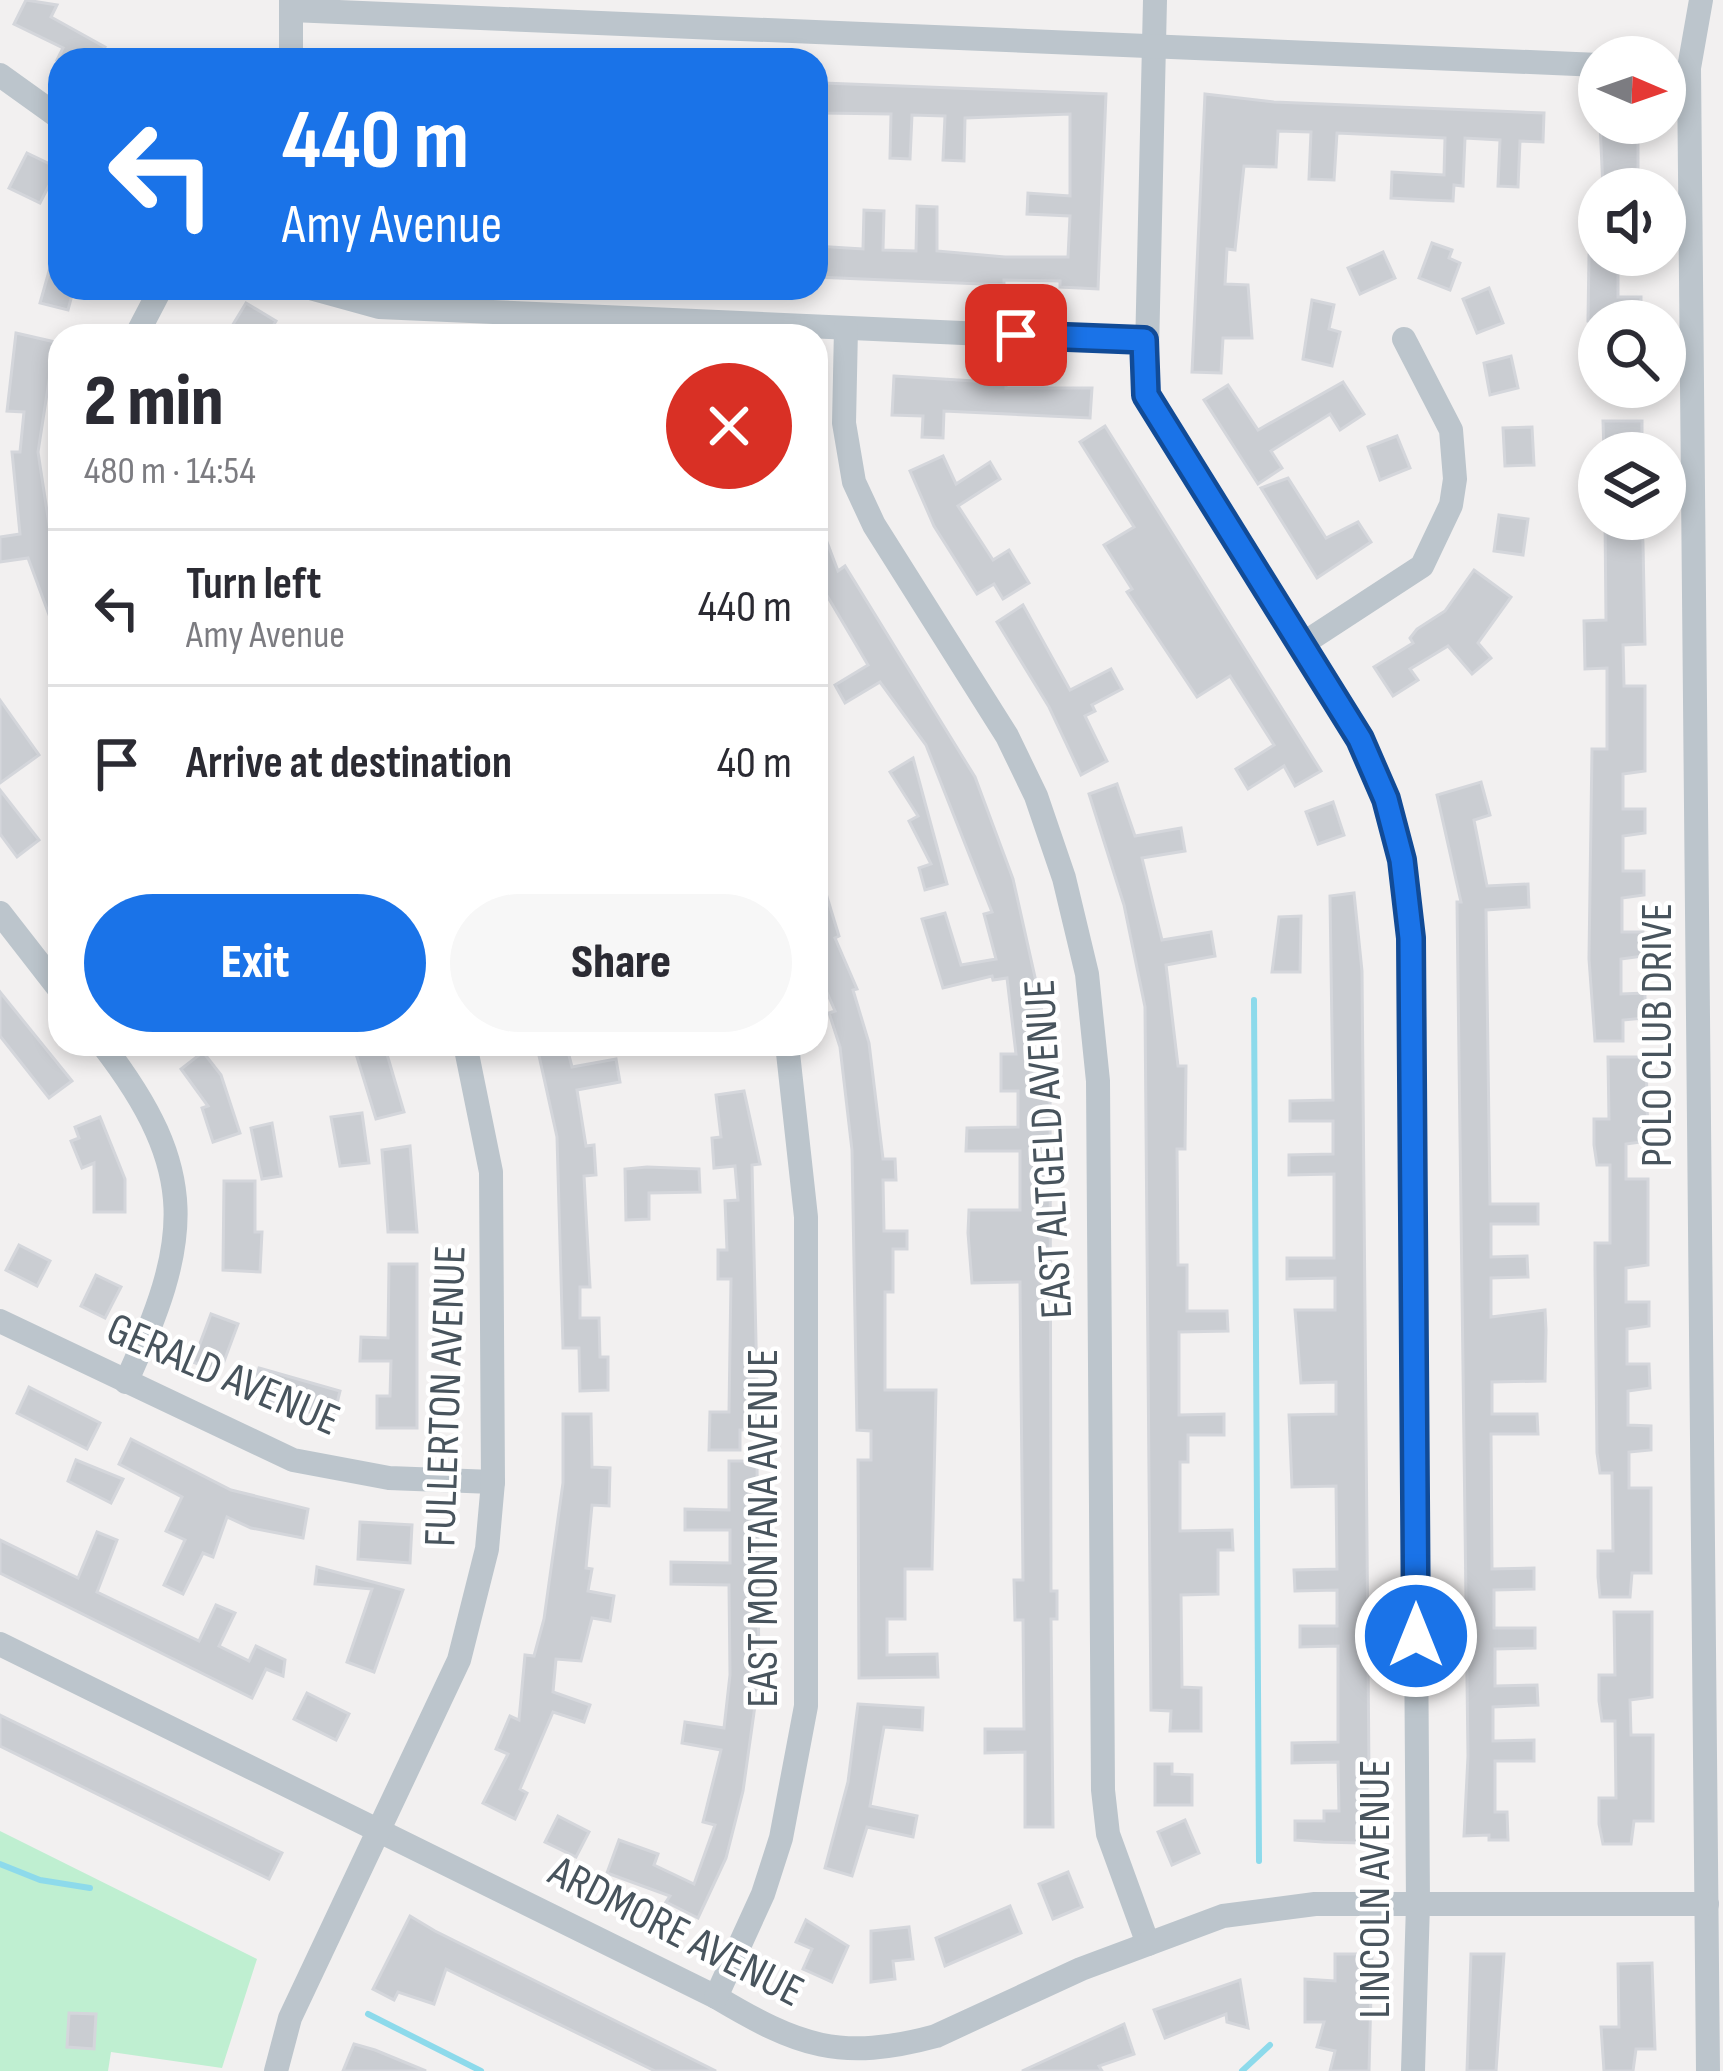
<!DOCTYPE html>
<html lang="en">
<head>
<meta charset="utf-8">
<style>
	:root { --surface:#fff; --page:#f7f7f7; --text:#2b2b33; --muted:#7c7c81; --line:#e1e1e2; --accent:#1a73e8 }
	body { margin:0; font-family:"Sofia Sans Condensed",sans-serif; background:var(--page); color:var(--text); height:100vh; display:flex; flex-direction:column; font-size:45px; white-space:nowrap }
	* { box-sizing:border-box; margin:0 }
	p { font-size:39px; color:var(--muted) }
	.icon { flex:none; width:66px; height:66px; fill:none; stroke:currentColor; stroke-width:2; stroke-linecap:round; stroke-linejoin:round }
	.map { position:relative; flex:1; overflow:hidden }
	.details { position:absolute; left:48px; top:324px; width:780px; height:732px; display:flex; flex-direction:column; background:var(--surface); border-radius:36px; box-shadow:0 6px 18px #0003 }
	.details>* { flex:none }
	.top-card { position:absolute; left:48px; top:48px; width:780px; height:252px; border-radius:36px; box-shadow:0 6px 18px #0003; background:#1a73e8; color:#fff; overflow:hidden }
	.needle { width:78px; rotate:92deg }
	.controls { position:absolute; left:1578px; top:36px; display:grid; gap:24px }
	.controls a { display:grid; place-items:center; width:108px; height:108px; border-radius:50%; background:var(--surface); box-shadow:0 6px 18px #0003; font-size:60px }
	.pin { position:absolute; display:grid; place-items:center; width:102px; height:102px; color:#fff; margin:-51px; border-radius:24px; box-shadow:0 6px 18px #0006 }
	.me { position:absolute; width:132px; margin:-66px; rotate:0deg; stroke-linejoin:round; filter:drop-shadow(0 0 9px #0008) }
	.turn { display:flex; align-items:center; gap:42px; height:252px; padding:0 36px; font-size:54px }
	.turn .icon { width:156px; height:156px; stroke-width:2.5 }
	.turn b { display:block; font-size:84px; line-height:102px }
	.round { display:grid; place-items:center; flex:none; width:126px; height:126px; border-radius:63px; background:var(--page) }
	.overview { display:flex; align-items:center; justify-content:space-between; height:204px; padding:0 36px }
	h1 { font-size:72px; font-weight:800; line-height:90px }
	.primary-button { display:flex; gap:24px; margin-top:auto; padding:24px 36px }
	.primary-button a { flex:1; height:138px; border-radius:72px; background:var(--accent); color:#fff; font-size:48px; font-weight:800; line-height:138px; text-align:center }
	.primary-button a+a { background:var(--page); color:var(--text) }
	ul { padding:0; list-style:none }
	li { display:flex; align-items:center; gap:36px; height:156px; padding:0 36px; border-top:3px solid var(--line) }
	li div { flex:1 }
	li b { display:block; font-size:45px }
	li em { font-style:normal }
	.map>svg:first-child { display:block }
	.green { fill:#bfefd1 }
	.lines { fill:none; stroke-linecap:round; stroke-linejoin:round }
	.stream { stroke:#8ddaeb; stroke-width:6 }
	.building { fill:#cacdd2; stroke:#d4d6db; stroke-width:3 }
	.street { stroke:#bcc5cc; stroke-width:24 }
	.route-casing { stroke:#114b97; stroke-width:30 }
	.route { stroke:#1a73e8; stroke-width:21 }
	.labels { text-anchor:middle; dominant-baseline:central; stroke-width:9; stroke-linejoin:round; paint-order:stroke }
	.street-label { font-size:45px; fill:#48545d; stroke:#fff }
</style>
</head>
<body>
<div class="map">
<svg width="1723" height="2071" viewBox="0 0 1723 2071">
	<rect width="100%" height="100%" fill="#f2f0f0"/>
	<polygon class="green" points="0,1831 257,1959 222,2068 111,2052 108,2071 0,2071"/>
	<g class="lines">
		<g class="stream">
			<polyline points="1254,1000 1259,1861"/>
			<polyline points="0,1864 40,1880 90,1888"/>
			<polyline points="368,2014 481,2071"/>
			<polyline points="1242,2071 1270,2045"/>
		</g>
	</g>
	<g class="building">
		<polygon points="26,0 57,5 51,17 105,47 97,60 57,60 63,48 14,24"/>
		<polygon points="823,83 1106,94 1098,289 1060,287 1060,281 1004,280 1004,285 816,277 816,246 863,249 864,210 884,211 883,250 916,251 917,206 937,207 937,251 1005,257 1068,257 1070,216 1027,214 1028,193 1070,196 1070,114 965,118 964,161 943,160 945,116 912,115 910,159 890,158 891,114 822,113"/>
		<polygon points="1205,94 1274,102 1544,113 1543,142 1520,141 1518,187 1498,186 1500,140 1465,138 1463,186 1454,185 1453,201 1428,200 1391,198 1392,172 1444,175 1445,138 1337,133 1334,180 1309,179 1311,132 1278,131 1276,167 1244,166 1235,250 1227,249 1225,284 1248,285 1252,338 1223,338 1221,373 1192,372"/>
		<polygon points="1600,123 1638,123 1638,189 1603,189"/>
		<polygon points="27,153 58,168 40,203 9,188"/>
		<polygon points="1432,243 1452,250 1449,258 1460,263 1450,290 1419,278"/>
		<polygon points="55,250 60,251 60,288 74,288 68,310 40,303"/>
		<polygon points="1383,252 1395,278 1360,294 1348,268"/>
		<polygon points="1589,255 1618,255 1618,297 1641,297 1641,321 1588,321"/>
		<polygon points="1489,288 1503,323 1477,333 1463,299"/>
		<polygon points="1312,300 1334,305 1329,329 1340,332 1332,366 1303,359"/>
		<polygon points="246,303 276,321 267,336 226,336"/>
		<polygon points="16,333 55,342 38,452 54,557 60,555 58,639 28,558 0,562 0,537 20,534 12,452 20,452 24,412 7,411"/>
		<polygon points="1511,356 1518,388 1490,395 1484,363"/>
		<polygon points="894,376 1006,383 1006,388 1092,388 1090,418 944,411 943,438 922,437 923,416 892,415"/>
		<polygon points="1343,382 1364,414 1340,430 1330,414 1271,451 1282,468 1258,484 1204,400 1228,385 1258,430"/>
		<polygon points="1603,421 1642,421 1642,453 1604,453"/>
		<polygon points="1105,426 1321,771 1295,786 1284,766 1248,789 1236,769 1274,745 1230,676 1197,697 1127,592 1132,589 1104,545 1134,527 1080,442"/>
		<polygon points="1532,427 1534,465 1505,466 1503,428"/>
		<polygon points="1397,436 1410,468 1380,480 1368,447"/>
		<polygon points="943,456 956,484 990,462 1000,479 958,506 993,560 1009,550 1029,583 1003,599 994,584 977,594 934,526 910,471"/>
		<polygon points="1288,478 1326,538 1358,522 1371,542 1317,578 1261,488"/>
		<polygon points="816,513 838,571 845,566 975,777 1013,879 1041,1004 1045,1041 1030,1042 1031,1073 1050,1073 1051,1591 1057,1591 1057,1619 1051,1619 1053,1827 1025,1827 1025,1752 985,1753 985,1729 1024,1729 1023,1620 1015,1620 1014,1580 1023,1580 1020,1282 972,1283 968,1233 969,1210 1020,1210 1020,1151 966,1151 967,1128 1018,1127 1018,1091 1001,1091 1001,1054 1016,1054 1007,978 993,980 992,976 943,988 922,919 945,913 961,965 996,959 984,914 992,912 926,745 880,682 845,703 835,685 868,665 816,577"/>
		<polygon points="1499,515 1528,519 1523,555 1494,551"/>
		<polygon points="1605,519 1642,519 1643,544 1645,644 1623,645 1624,686 1645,686 1645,771 1623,774 1623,809 1645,809 1645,833 1623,836 1623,871 1644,871 1644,895 1622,898 1622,932 1643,932 1643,956 1621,959 1621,994 1645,993 1645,1018 1623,1020 1623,1041 1595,1041 1589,959 1592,749 1607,749 1607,668 1585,669 1584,621 1606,620"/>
		<polygon points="1474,570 1511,597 1478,643 1491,658 1472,674 1448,646 1410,669 1418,680 1393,696 1374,667 1413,643 1410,638 1417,629 1445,611"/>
		<polygon points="1023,605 1070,690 1111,669 1122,689 1092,705 1095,711 1085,716 1107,761 1081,775 1049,707 997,622"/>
		<polygon points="0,700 39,755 0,783"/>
		<polygon points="913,758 947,884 925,890 919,868 931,864 909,821 918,816 890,772"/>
		<polygon points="1481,782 1490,815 1474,820 1487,886 1528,884 1529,907 1486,910 1490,1204 1538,1204 1538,1224 1491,1224 1491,1257 1527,1256 1528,1277 1491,1278 1491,1317 1545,1310 1546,1330 1545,1381 1492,1382 1492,1414 1537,1414 1538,1434 1491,1434 1492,1569 1534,1568 1534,1589 1494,1590 1494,1628 1535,1628 1535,1648 1495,1649 1495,1686 1537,1685 1538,1705 1493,1707 1493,1741 1534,1740 1534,1761 1495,1761 1495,1812 1507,1812 1508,1840 1489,1840 1489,1835 1464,1836 1468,1756 1457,902 1461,902 1437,795"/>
		<polygon points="1117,784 1135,836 1181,828 1185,851 1142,858 1162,940 1211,932 1215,956 1166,965 1178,1066 1186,1066 1185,1149 1177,1149 1178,1265 1187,1265 1187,1311 1227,1311 1228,1331 1179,1332 1179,1415 1224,1414 1224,1435 1188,1435 1188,1462 1180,1462 1180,1531 1232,1530 1233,1550 1218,1550 1218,1594 1181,1595 1182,1687 1201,1688 1201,1731 1170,1731 1171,1711 1151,1710 1145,1007 1124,905 1089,794"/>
		<polygon points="0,790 39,840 17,857 0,834"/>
		<polygon points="1333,802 1344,835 1318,844 1306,812"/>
		<polygon points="820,874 839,936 835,938 857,989 853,990 869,1043 883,1159 895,1159 896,1180 883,1180 884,1231 907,1231 907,1249 893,1249 893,1292 885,1292 885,1390 936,1390 932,1569 905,1569 905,1619 887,1619 887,1655 937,1654 938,1677 859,1678 858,1460 871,1460 871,1431 857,1430 852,1150 840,1047 829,1013 835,1011 816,967"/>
		<polygon points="1354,893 1362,971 1369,1773 1367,1789 1359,1789 1359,1843 1323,1842 1295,1840 1295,1821 1324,1821 1324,1811 1339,1811 1338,1762 1292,1763 1292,1743 1338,1742 1338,1646 1300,1647 1300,1626 1337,1626 1337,1590 1295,1591 1294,1570 1337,1569 1336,1486 1292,1487 1289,1415 1336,1414 1336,1382 1301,1383 1295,1310 1335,1310 1335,1278 1287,1279 1287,1258 1334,1258 1334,1174 1289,1175 1289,1155 1333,1154 1333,1121 1290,1121 1290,1101 1333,1100 1330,896"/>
		<polygon points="1301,916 1300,972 1272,972 1279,917"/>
		<polygon points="0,992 72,1081 49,1098 0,1036"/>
		<polygon points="353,1044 384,1044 404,1112 376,1119"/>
		<polygon points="566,1044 572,1067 616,1059 620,1082 577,1090 586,1146 594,1145 596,1175 584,1176 590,1287 580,1287 580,1318 599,1318 600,1357 608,1357 608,1390 580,1391 579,1348 563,1348 557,1137 538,1051"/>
		<polygon points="203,1052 221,1075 240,1133 213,1142 202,1108 208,1106 181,1069"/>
		<polygon points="1608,1057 1646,1057 1648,1141 1626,1144 1626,1179 1648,1179 1648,1265 1626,1268 1626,1302 1649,1302 1649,1326 1627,1329 1627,1364 1649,1364 1650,1388 1628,1391 1628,1425 1651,1426 1651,1450 1629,1452 1629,1488 1651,1488 1651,1573 1632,1573 1630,1597 1600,1597 1598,1577 1598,1551 1613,1551 1612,1473 1600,1473 1597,1453 1595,1268 1595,1243 1610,1243 1610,1165 1597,1165 1594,1145 1594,1119 1609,1119"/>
		<polygon points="744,1091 760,1164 752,1165 758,1430 740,1430 740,1450 709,1450 710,1412 729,1412 731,1279 718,1279 718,1250 727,1250 725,1201 738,1200 735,1166 714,1168 712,1138 721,1137 716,1095"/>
		<polygon points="362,1113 369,1163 340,1166 331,1117"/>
		<polygon points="100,1117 125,1179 125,1212 94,1212 94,1163 82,1168 71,1141 79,1138 75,1127"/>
		<polygon points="272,1123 281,1176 262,1179 251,1128"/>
		<polygon points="410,1146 417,1232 388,1232 382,1150"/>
		<polygon points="647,1167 699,1169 700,1192 649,1193 649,1219 626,1220 625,1169"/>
		<polygon points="224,1181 255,1181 255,1232 262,1232 260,1272 223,1270"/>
		<polygon points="19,1245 50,1261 37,1286 6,1270"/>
		<polygon points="389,1264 417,1264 417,1428 377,1428 377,1396 390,1396 391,1361 360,1361 361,1337 388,1338"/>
		<polygon points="96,1275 121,1287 105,1318 81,1306"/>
		<polygon points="211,1314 238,1324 220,1372 193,1362"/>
		<polygon points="259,1368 340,1391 333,1419 252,1395"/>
		<polygon points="29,1387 100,1423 87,1449 17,1413"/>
		<polygon points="563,1414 591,1414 592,1467 610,1468 609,1506 592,1505 586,1568 592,1569 588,1591 614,1596 610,1621 592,1618 581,1661 556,1659 553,1692 590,1705 584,1722 553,1712 520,1789 527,1793 515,1819 483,1803 508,1754 496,1749 510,1716 519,1720 525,1655 534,1656 544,1619 563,1483"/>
		<polygon points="131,1439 231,1490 308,1509 303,1538 251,1528 227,1517 213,1557 203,1553 183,1594 164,1585 185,1540 166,1531 182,1497 119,1464"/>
		<polygon points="76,1460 123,1479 111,1503 68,1481"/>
		<polygon points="729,1461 757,1461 759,1677 743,1791 726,1858 698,1918 666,1902 670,1896 607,1873 619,1840 658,1854 654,1865 694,1884 715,1825 703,1822 721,1750 682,1743 685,1722 724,1728 730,1675 729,1585 671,1584 671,1562 730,1563 730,1530 685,1530 685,1509 729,1510"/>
		<polygon points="360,1522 412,1525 410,1563 358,1559"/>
		<polygon points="97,1532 117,1540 97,1592 199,1641 216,1605 235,1613 219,1646 249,1661 256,1646 285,1660 283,1676 266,1669 252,1698 0,1573 0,1540 78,1578"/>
		<polygon points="317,1567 403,1590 374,1672 347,1662 372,1589 315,1584"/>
		<polygon points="1614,1612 1652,1612 1652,1697 1630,1700 1631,1735 1653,1735 1653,1821 1634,1821 1631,1844 1603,1844 1599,1824 1599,1798 1616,1798 1615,1721 1602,1721 1599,1701 1599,1675 1615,1675"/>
		<polygon points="307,1693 349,1714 336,1740 294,1719"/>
		<polygon points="858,1704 923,1708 922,1730 884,1727 870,1806 917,1816 913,1837 867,1827 852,1876 825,1868 848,1782"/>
		<polygon points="0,1715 282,1853 269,1879 0,1746"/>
		<polygon points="1155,1764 1172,1764 1172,1774 1192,1775 1192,1805 1155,1805"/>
		<polygon points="558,1816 589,1832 576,1857 545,1842"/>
		<polygon points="1185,1820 1199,1853 1172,1865 1158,1832"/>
		<polygon points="1068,1872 1082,1907 1053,1919 1039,1884"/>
		<polygon points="1010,1906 1021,1933 945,1966 936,1938"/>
		<polygon points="410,1916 435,1931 716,2071 655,2071 446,1969 434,2004 398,1992 394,2000 373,1989"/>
		<polygon points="806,1920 848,1946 832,1982 803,1969 812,1949 796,1942"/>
		<polygon points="909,1927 913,1959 893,1961 895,1979 871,1982 871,1931"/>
		<polygon points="1335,1954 1372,1954 1369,2071 1330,2071 1335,2051 1317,2047 1324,2022 1305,2022 1305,1979 1335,1981"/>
		<polygon points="1471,1954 1504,1954 1496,2071 1467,2071"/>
		<polygon points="1652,1963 1655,2049 1636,2049 1633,2071 1604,2071 1601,2027 1619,2027 1618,1964"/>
		<polygon points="1240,1980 1248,2028 1227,2022 1226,2014 1165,2038 1154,2010"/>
		<polygon points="69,2013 96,2014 94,2049 67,2047"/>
		<polygon points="1124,2024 1134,2054 1099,2066 1102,2071 1022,2071"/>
		<polygon points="354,2044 375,2050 426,2071 343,2071"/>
	</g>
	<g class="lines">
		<g class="street">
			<path d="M 1155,0 L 1146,395 L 1360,738 C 1390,804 1406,867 1411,938 L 1418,1904 L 1413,2071"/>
			<polyline points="1701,0 1689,68 1708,2071"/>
			<polyline points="291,10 1599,65"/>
			<polyline points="291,60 291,0"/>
			<polyline points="0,75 60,118"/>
			<polyline points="310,288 379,307 1144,341"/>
			<polyline points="846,328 844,423 854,482 874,525 1007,736 1036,796 1064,878 1087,974 1098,1081 1103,1790 1108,1834 1148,1944"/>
			<polyline points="136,336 161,288"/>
			<polyline points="1301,645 1422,566 1451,505 1455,479 1451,430 1404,339"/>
			<polyline points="0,913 60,990"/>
			<path d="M 102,1044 C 201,1172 191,1241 126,1382"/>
			<polyline points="0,1321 293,1460 389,1478 493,1482"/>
			<path d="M 0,1644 L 716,1997 C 798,2046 840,2062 936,2036 L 1081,1969 L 1223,1916 L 1315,1904 L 1707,1904"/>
			<polyline points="716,1997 763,1894 781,1838 806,1706 806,1217 787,1044"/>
			<polyline points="276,2071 290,2018 459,1660 487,1549 493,1482 491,1172 465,1044"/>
		</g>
	</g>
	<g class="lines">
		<g class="route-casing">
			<polyline id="route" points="1016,335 1144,340 1146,395 1360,739 1386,799 1402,860 1411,938 1416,1636"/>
		</g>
		<use href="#route" class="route"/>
	</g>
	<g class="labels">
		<g class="street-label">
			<text transform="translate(1657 1035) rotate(-90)">POLO CLUB DRIVE</text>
			<text transform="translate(1049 1149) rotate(-93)">EAST ALTGELD AVENUE</text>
			<text transform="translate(223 1375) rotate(23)">GERALD AVENUE</text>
			<text transform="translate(446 1396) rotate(-88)">FULLERTON AVENUE</text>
			<text transform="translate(763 1528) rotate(-90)">EAST MONTANA AVENUE</text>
			<text transform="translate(1375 1889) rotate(-90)">LINCOLN AVENUE</text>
			<text transform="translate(676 1932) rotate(27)">ARDMORE AVENUE</text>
		</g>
	</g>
</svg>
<div class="controls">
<a><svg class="needle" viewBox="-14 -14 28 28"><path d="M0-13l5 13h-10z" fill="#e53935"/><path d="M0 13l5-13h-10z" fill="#7c7c81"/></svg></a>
<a><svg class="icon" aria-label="sound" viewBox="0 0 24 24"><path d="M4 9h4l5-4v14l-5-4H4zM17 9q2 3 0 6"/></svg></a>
<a><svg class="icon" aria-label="search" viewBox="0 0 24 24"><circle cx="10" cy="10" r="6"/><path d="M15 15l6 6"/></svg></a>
<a><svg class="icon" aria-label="layers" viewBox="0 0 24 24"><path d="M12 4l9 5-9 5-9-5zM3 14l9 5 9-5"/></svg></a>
</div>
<div class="pin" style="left:1016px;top:335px;background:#d93025"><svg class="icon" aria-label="arrive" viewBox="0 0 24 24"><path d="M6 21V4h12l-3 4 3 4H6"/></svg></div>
<svg class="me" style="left:1416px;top:1636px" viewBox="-20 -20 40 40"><circle r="17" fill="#1a73e8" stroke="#fff" stroke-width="3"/><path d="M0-11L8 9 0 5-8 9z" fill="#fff"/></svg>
<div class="top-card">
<div class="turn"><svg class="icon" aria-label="left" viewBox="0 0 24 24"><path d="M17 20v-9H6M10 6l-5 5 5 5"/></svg><div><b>440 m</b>Amy Avenue</div></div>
</div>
<section class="details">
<div class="overview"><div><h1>2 min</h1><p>480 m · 14:54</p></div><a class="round" style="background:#d93025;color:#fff"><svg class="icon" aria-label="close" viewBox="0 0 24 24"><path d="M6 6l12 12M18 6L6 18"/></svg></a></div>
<ul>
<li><svg class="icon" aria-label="left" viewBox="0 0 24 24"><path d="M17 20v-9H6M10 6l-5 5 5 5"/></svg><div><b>Turn left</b><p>Amy Avenue</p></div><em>440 m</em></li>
<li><svg class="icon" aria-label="arrive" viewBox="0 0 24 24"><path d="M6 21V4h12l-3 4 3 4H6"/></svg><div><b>Arrive at destination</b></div><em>40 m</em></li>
</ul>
<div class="primary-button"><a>Exit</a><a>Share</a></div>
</section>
</div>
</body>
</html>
